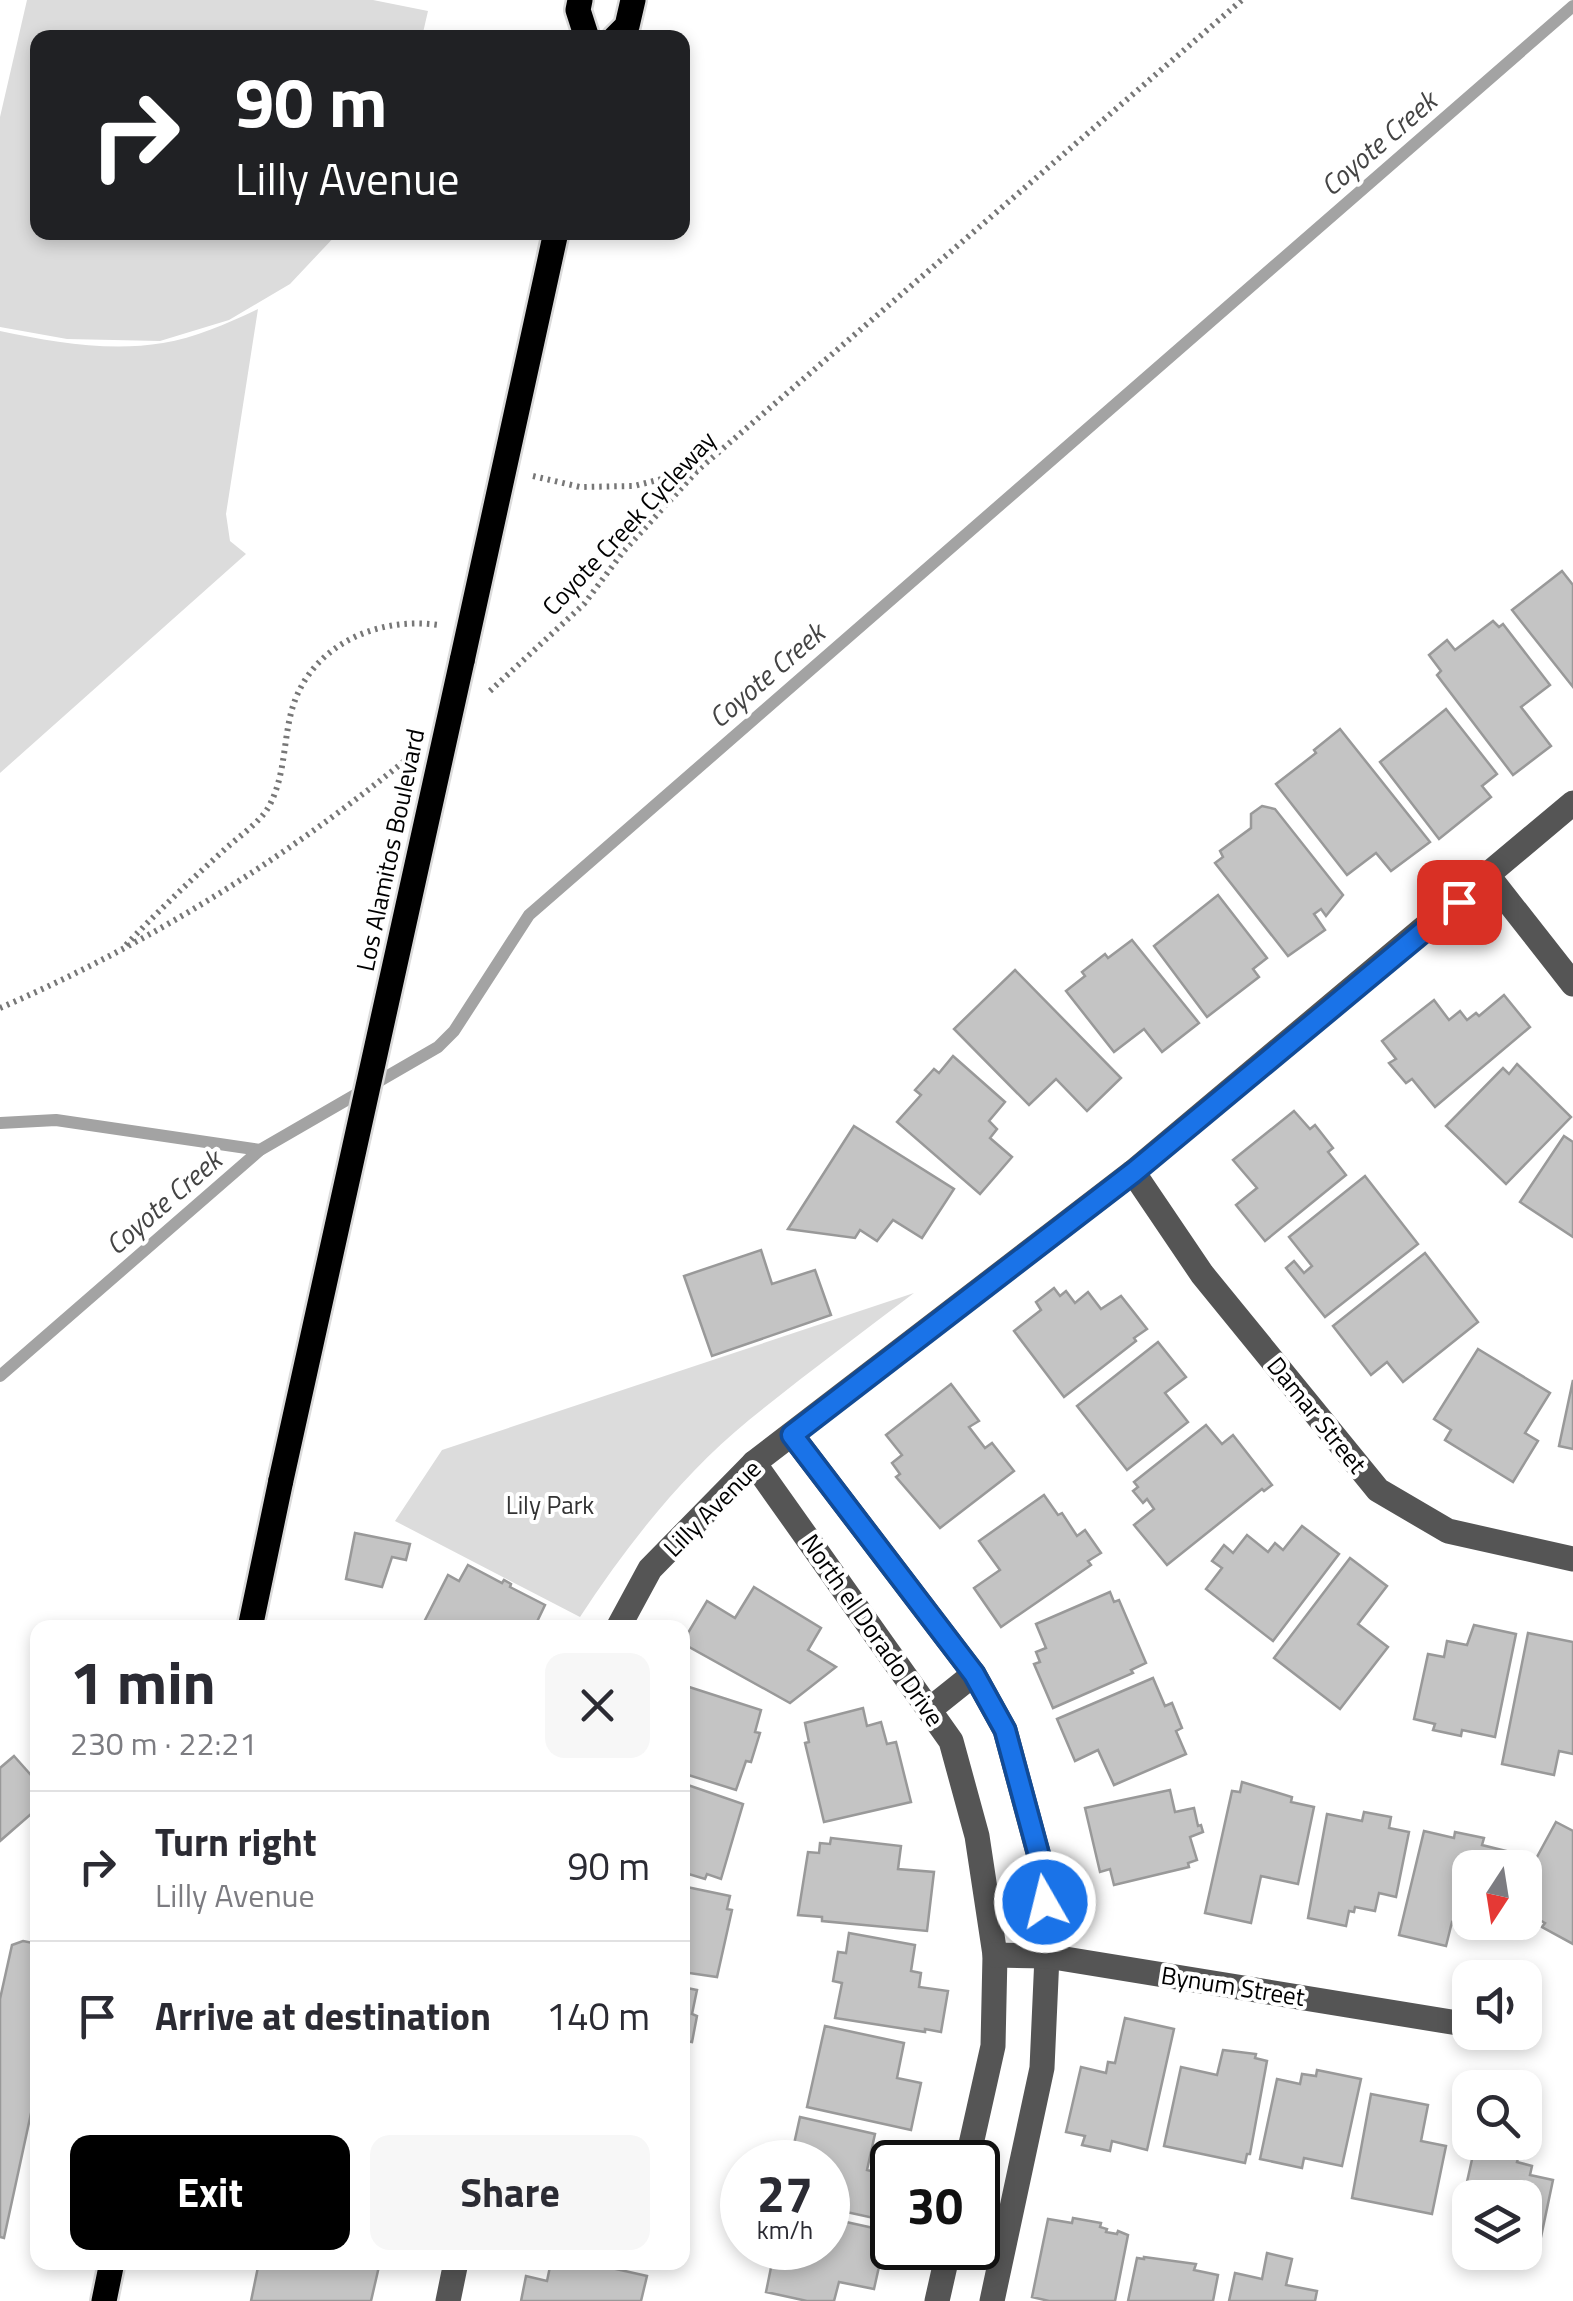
<!DOCTYPE html>
<html lang="en">
<head>
<meta charset="utf-8">
<style>
	:root { --surface:#fff; --page:#f7f7f7; --text:#2b2b33; --muted:#7c7c81; --line:#e1e1e2; --accent:#000 }
	body { margin:0; font-family:"Titillium Web",sans-serif; background:var(--page); color:var(--text); height:100vh; display:flex; flex-direction:column; font-size:38px; white-space:nowrap }
	* { box-sizing:border-box; margin:0 }
	p { font-size:32px; color:var(--muted) }
	.icon { flex:none; width:55px; height:55px; fill:none; stroke:currentColor; stroke-width:2; stroke-linecap:round; stroke-linejoin:round }
	.map { position:relative; flex:1; overflow:hidden }
	.panel { position:absolute; left:30px; top:1620px; width:660px; height:650px; display:flex; flex-direction:column; background:var(--surface); border-radius:20px; box-shadow:0 5px 15px #0003 }
	.panel>* { flex:none }
	.top-card { position:absolute; left:30px; top:30px; width:660px; height:210px; border-radius:20px; box-shadow:0 5px 15px #0003; background:#202124; color:#fff; overflow:hidden }
	.needle { width:65px; rotate:192deg }
	.buttons { position:absolute; left:1452px; top:1850px; display:grid; gap:20px }
	.buttons a { display:grid; place-items:center; width:90px; height:90px; border-radius:20px; background:var(--surface); box-shadow:0 5px 15px #0003; font-size:50px }
	.speed { position:absolute; left:720px; top:2140px; display:flex; gap:20px; font-size:50px; font-weight:700; text-align:center }
	.speed>* { display:grid; place-content:center; width:130px; height:130px; border-radius:50%; background:var(--surface); box-shadow:0 5px 15px #0003; line-height:1 }
	.speed small { font-size:25px; font-weight:400 }
	.speed .limit { border:5px solid #111; border-radius:15px; background:#fff; color:#111 }
	.pin { position:absolute; display:grid; place-items:center; width:85px; height:85px; color:#fff; margin:-42px; border-radius:20px; box-shadow:0 5px 15px #0006 }
	.me { position:absolute; width:110px; margin:-55px; rotate:352deg; stroke-linejoin:round; filter:drop-shadow(0 0 8px #0008) }
	.turn { display:flex; align-items:center; gap:35px; height:210px; padding:0 40px; font-size:45px }
	.turn .icon { width:130px; height:130px; stroke-width:2.5 }
	.turn b { display:block; font-size:70px; line-height:85px }
	.round { display:grid; place-items:center; flex:none; width:105px; height:105px; border-radius:20px; background:var(--page) }
	.summary { display:flex; align-items:center; justify-content:space-between; height:170px; padding:0 40px }
	h1 { font-size:60px; font-weight:700; line-height:75px }
	.action { display:flex; gap:20px; margin-top:auto; padding:20px 40px }
	.action a { flex:1; height:115px; border-radius:20px; background:var(--accent); color:#fff; font-size:40px; font-weight:700; line-height:115px; text-align:center }
	.action a+a { background:var(--page); color:var(--text) }
	ul { padding:0; list-style:none }
	li { display:flex; align-items:center; gap:30px; height:150px; padding:0 40px; border-top:2px solid var(--line) }
	li div { flex:1 }
	li b { display:block; font-size:38px }
	li em { font-style:normal }
	.map>svg:first-child { display:block }
	.green { fill:#dcdcdc }
	.lines { fill:none; stroke-linecap:round; stroke-linejoin:round }
	.stream { stroke:#a3a3a3; stroke-width:12 }
	.building { fill:#c4c4c4; stroke:#999; stroke-width:2.5 }
	.major-casing { stroke:#dbdbdb; stroke-width:30 }
	.path { stroke:#777; stroke-width:6; stroke-dasharray:2.5 5; stroke-linecap:butt }
	.minor { stroke:#555; stroke-width:25 }
	.major { stroke:#000; stroke-width:25 }
	.major-bridge-casing { stroke:#dbdbdb; stroke-width:30; stroke-linecap:butt }
	.major-bridge { stroke:#000; stroke-width:25 }
	.route-casing { stroke:#114b97; stroke-width:25 }
	.route { stroke:#1a73e8; stroke-width:18 }
	.labels { text-anchor:middle; dominant-baseline:central; stroke-width:8; stroke-linejoin:round; paint-order:stroke }
	.street-label { font-size:25px; fill:#000; stroke:#fff }
	.park-label { font-size:25px; fill:#333; stroke:#fff }
	.water-label { font-size:28px; font-style:italic; fill:#444; stroke:#fff }
</style>
</head>
<body>
<div class="map">
<svg width="1573" height="2301" viewBox="0 0 1573 2301">
	<rect width="100%" height="100%" fill="#fff"/>
	<g class="green">
		<polygon points="27,0 373,0 428,11 422,37 38,38 38,232 338,233 290,284 229,320 160,341 67,339 0,327 0,117"/>
		<path d="M 258,309 L 226,514 L 230,541 L 246,554 L 0,773 L 0,331 C 52,342 109,352 163,343 C 195,338 228,323 258,309 Z"/>
		<path d="M 914,1293 C 859,1335 803,1376 749,1420 C 682,1475 627,1545 580,1617 L 395,1521 L 442,1450 Z"/>
	</g>
	<g class="lines">
		<g class="stream">
			<polyline points="0,1123 56,1120 260,1150"/>
			<polyline points="0,1376 260,1150 438,1047 454,1031 529,915 1573,6"/>
		</g>
	</g>
	<g class="building">
		<polygon points="1562,571 1573,585 1573,687 1512,610"/>
		<polygon points="1493,621 1499,627 1503,624 1550,685 1521,707 1551,746 1513,775 1437,675 1441,671 1429,655 1447,640 1455,650"/>
		<polygon points="1446,709 1497,774 1482,786 1491,797 1439,839 1380,762"/>
		<polygon points="1340,729 1430,842 1391,871 1376,853 1347,875 1276,784 1316,753 1314,750"/>
		<polygon points="1262,806 1275,809 1343,895 1326,916 1321,909 1314,914 1325,930 1288,956 1215,863 1223,857 1220,851 1251,828 1251,814"/>
		<polygon points="1218,895 1267,958 1253,969 1259,977 1207,1017 1154,946"/>
		<polygon points="1132,940 1199,1023 1162,1052 1144,1029 1114,1052 1066,991 1085,976 1082,972 1105,954 1108,958"/>
		<polygon points="1015,970 1121,1078 1087,1111 1056,1079 1029,1105 954,1029"/>
		<polygon points="1504,995 1530,1027 1435,1107 1412,1079 1406,1083 1389,1063 1396,1059 1382,1041 1434,1000 1449,1020 1460,1011 1467,1020 1476,1013 1479,1016"/>
		<polygon points="953,1056 1005,1102 989,1121 997,1129 990,1138 1012,1157 980,1194 897,1122 921,1095 915,1090 934,1069 939,1073"/>
		<polygon points="1517,1064 1571,1117 1506,1184 1446,1126 1503,1068 1509,1074"/>
		<polygon points="1294,1111 1310,1129 1315,1125 1333,1148 1328,1152 1346,1175 1265,1241 1236,1205 1257,1188 1233,1160"/>
		<polygon points="854,1126 954,1189 922,1238 893,1220 877,1241 860,1230 855,1238 788,1229"/>
		<polygon points="1564,1136 1573,1142 1573,1237 1520,1202"/>
		<polygon points="1365,1176 1418,1244 1325,1317 1286,1268 1294,1261 1304,1273 1312,1266 1289,1237"/>
		<polygon points="761,1250 772,1284 815,1270 831,1315 712,1356 684,1276"/>
		<polygon points="1425,1253 1478,1322 1403,1382 1387,1362 1371,1375 1333,1326"/>
		<polygon points="1054,1288 1060,1296 1066,1291 1075,1303 1088,1292 1101,1309 1121,1296 1147,1329 1134,1338 1136,1341 1064,1397 1014,1331 1041,1310 1036,1302"/>
		<polygon points="1158,1342 1186,1377 1165,1393 1188,1422 1127,1470 1077,1406"/>
		<polygon points="1478,1349 1550,1393 1525,1433 1538,1441 1513,1482 1445,1440 1451,1430 1434,1419"/>
		<polygon points="1573,1380 1573,1449 1559,1446"/>
		<polygon points="951,1384 979,1421 969,1427 985,1448 992,1443 1014,1471 940,1528 896,1477 900,1474 892,1463 902,1455 886,1435"/>
		<polygon points="1206,1425 1222,1444 1233,1435 1272,1485 1264,1491 1262,1489 1167,1565 1134,1525 1154,1509 1147,1499 1143,1503 1133,1491 1138,1487 1134,1482"/>
		<polygon points="1044,1495 1058,1515 1062,1513 1077,1536 1085,1530 1101,1553 1088,1561 1091,1565 1001,1627 974,1588 1000,1570 979,1541"/>
		<polygon points="1302,1526 1339,1554 1273,1641 1206,1589 1222,1568 1212,1561 1224,1545 1233,1553 1247,1535 1268,1552 1275,1543 1283,1550"/>
		<polygon points="355,1533 410,1544 406,1560 392,1557 382,1587 346,1579"/>
		<polygon points="1350,1558 1387,1586 1358,1624 1388,1647 1340,1709 1274,1658"/>
		<polygon points="468,1565 502,1583 504,1580 511,1584 510,1587 545,1605 534,1628 421,1628 448,1575 459,1581"/>
		<polygon points="754,1587 821,1628 808,1650 836,1667 790,1703 682,1643 707,1601 735,1618"/>
		<polygon points="1110,1592 1114,1602 1119,1600 1146,1663 1131,1670 1133,1673 1053,1708 1034,1664 1040,1662 1036,1652 1046,1648 1036,1624"/>
		<polygon points="1474,1625 1516,1634 1495,1737 1462,1730 1461,1736 1433,1730 1435,1724 1414,1719 1428,1654 1444,1657 1447,1641 1467,1645"/>
		<polygon points="1528,1633 1573,1642 1573,1754 1559,1751 1554,1775 1502,1764"/>
		<polygon points="1153,1678 1165,1706 1172,1703 1182,1728 1176,1731 1186,1754 1114,1785 1098,1750 1075,1761 1057,1719"/>
		<polygon points="686,1686 761,1710 755,1732 760,1733 751,1762 746,1761 736,1790 682,1773 682,1697"/>
		<polygon points="863,1708 867,1726 881,1722 887,1744 896,1742 911,1802 824,1822 805,1743 809,1742 805,1723"/>
		<polygon points="14,1756 38,1783 38,1808 0,1841 0,1768"/>
		<polygon points="1242,1782 1292,1797 1291,1802 1314,1807 1298,1884 1261,1876 1251,1923 1205,1913 1232,1791 1240,1792"/>
		<polygon points="682,1783 743,1804 721,1879 707,1874 705,1879 682,1872"/>
		<polygon points="1170,1790 1175,1812 1194,1808 1198,1826 1201,1825 1203,1832 1190,1837 1197,1860 1188,1863 1189,1867 1114,1885 1110,1869 1100,1872 1085,1808"/>
		<polygon points="1364,1812 1391,1817 1389,1828 1409,1832 1396,1897 1379,1893 1375,1911 1355,1907 1354,1912 1349,1911 1346,1926 1308,1918 1327,1814 1362,1821"/>
		<polygon points="1556,1822 1573,1831 1573,1944 1542,1927 1545,1923 1533,1916 1539,1906 1525,1898 1525,1879"/>
		<polygon points="1424,1831 1454,1838 1455,1832 1484,1838 1482,1845 1506,1851 1502,1868 1470,1868 1470,1922 1489,1922 1488,1930 1452,1922 1446,1946 1399,1935"/>
		<polygon points="831,1838 901,1846 898,1869 934,1872 927,1931 822,1921 822,1917 798,1915 808,1852 819,1853 820,1843 830,1844"/>
		<polygon points="682,1886 730,1896 727,1909 732,1910 717,1977 682,1972"/>
		<polygon points="849,1933 915,1945 911,1971 921,1973 919,1987 948,1991 941,2032 925,2029 925,2032 835,2018 842,1983 833,1981 838,1952 846,1953"/>
		<polygon points="23,1941 38,1944 38,2081 4,2238 0,2237 0,1999 12,1945"/>
		<polygon points="682,1987 697,1990 692,2014 697,2016 692,2042 686,2041 682,2055"/>
		<polygon points="1125,2018 1174,2029 1147,2150 1112,2141 1110,2151 1082,2145 1085,2136 1066,2132 1081,2067 1106,2073 1108,2062 1115,2063"/>
		<polygon points="825,2026 904,2043 897,2078 921,2083 911,2130 807,2107"/>
		<polygon points="1223,2050 1256,2054 1255,2058 1267,2061 1250,2154 1247,2154 1245,2163 1164,2146 1181,2067 1217,2075"/>
		<polygon points="1317,2070 1361,2079 1342,2166 1304,2158 1302,2168 1260,2159 1277,2079 1300,2084 1302,2074 1316,2076"/>
		<polygon points="1371,2094 1428,2105 1421,2141 1446,2146 1432,2214 1352,2198"/>
		<polygon points="800,2117 875,2134 867,2170 892,2176 892,2222 828,2208 828,2162 790,2162"/>
		<polygon points="1475,2146 1519,2155 1517,2162 1532,2166 1530,2175 1553,2180 1537,2256 1518,2252 1525,2252 1525,2198 1470,2198 1470,2234 1456,2231"/>
		<polygon points="828,2218 887,2231 874,2289 839,2282 834,2301 807,2301 766,2292 775,2248 828,2248"/>
		<polygon points="1073,2218 1101,2223 1100,2227 1107,2229 1106,2232 1117,2234 1118,2231 1128,2235 1115,2301 1049,2301 1032,2297 1048,2219 1072,2223"/>
		<polygon points="1267,2253 1292,2259 1286,2285 1317,2291 1315,2301 1229,2301 1235,2273 1262,2279"/>
		<polygon points="1144,2257 1196,2264 1194,2270 1218,2275 1213,2301 1128,2301 1137,2258 1144,2259"/>
		<polygon points="259,2262 380,2262 371,2301 251,2301"/>
		<polygon points="551,2262 585,2262 647,2276 641,2301 521,2301 526,2276 547,2281"/>
	</g>
	<g class="lines">
		<g class="major-casing">
			<g id="major">
				<polyline points="580,0 578,10 587,38"/>
				<polyline points="615,38 627,26 633,0"/>
				<polyline points="462,661 556,232"/>
				<polyline points="250,1628 281,1480"/>
				<polyline points="104,2301 112,2262"/>
			</g>
		</g>
		<g class="path">
			<polyline points="533,476 580,487 634,486 697,470"/>
			<polyline points="490,691 584,604 623,552 698,470 1242,0"/>
			<path d="M 126,945 C 157,912 190,881 224,850 C 238,837 258,824 268,808 C 285,778 283,745 291,713 C 308,646 376,616 439,625"/>
			<path d="M 0,1008 C 148,944 282,861 407,759"/>
		</g>
		<g class="minor">
			<polyline points="1489,877 1573,984"/>
			<polyline points="1133,1172 1202,1274 1378,1490 1448,1531 1573,1559"/>
			<polyline points="792,1435 974,1674 1005,1730 1044,1875 1047,1956 1042,2068 992,2301"/>
			<polyline points="754,1463 951,1741 977,1836 995,1955 993,2046 967,2162"/>
			<polyline points="618,1628 650,1569 754,1463 1133,1172 1573,803"/>
			<polyline points="929,1710 974,1674"/>
			<polyline points="995,1955 1047,1956 1470,2025"/>
			<polyline points="448,2301 456,2262"/>
			<polyline points="937,2301 949,2248"/>
		</g>
		<use href="#major" class="major"/>
		<g class="major-bridge-casing">
			<polyline id="major-bridge" points="281,1480 462,661"/>
		</g>
		<use href="#major-bridge" class="major-bridge"/>
	</g>
	<g class="lines">
		<g class="route-casing">
			<polyline id="route" points="1045,1902 1044,1874 1005,1730 974,1674 792,1435 1134,1172 1459,902"/>
		</g>
		<use href="#route" class="route"/>
	</g>
	<g class="labels">
		<g class="street-label">
			<text transform="translate(629 523) rotate(-47)">Coyote Creek Cycleway</text>
			<text transform="translate(390 850) rotate(-78)">Los Alamitos Boulevard</text>
			<text transform="translate(1317 1415) rotate(51)">Damar Street</text>
			<text transform="translate(712 1508) rotate(-45)">Lilly Avenue</text>
			<text transform="translate(873 1630) rotate(55)">North el Dorado Drive</text>
			<text transform="translate(1233 1986) rotate(9)">Bynum Street</text>
		</g>
		<g class="park-label">
			<text x="550" y="1505">Lily Park</text>
		</g>
		<g class="water-label">
			<text transform="translate(1378 143) rotate(-41)">Coyote Creek</text>
			<text transform="translate(766 675) rotate(-41)">Coyote Creek</text>
			<text transform="translate(163 1202) rotate(-41)">Coyote Creek</text>
		</g>
	</g>
</svg>
<div class="buttons">
<a><svg class="needle" viewBox="-14 -14 28 28"><path d="M0-13l5 13h-10z" fill="#e53935"/><path d="M0 13l5-13h-10z" fill="#7c7c81"/></svg></a>
<a><svg class="icon" aria-label="sound" viewBox="0 0 24 24"><path d="M4 9h4l5-4v14l-5-4H4zM17 9q2 3 0 6"/></svg></a>
<a><svg class="icon" aria-label="search" viewBox="0 0 24 24"><circle cx="10" cy="10" r="6"/><path d="M15 15l6 6"/></svg></a>
<a><svg class="icon" aria-label="layers" viewBox="0 0 24 24"><path d="M12 4l9 5-9 5-9-5zM3 14l9 5 9-5"/></svg></a>
</div>
<div class="speed"><div>27<small>km/h</small></div><div class="limit">30</div></div>
<div class="pin" style="left:1459px;top:902px;background:#d93025"><svg class="icon" aria-label="arrive" viewBox="0 0 24 24"><path d="M6 21V4h12l-3 4 3 4H6"/></svg></div>
<svg class="me" style="left:1045px;top:1902px" viewBox="-20 -20 40 40"><circle r="17" fill="#1a73e8" stroke="#fff" stroke-width="3"/><path d="M0-11L8 9 0 5-8 9z" fill="#fff"/></svg>
<div class="top-card">
<div class="turn"><svg class="icon" aria-label="right" viewBox="0 0 24 24"><path d="M7 20v-9h11M14 6l5 5-5 5"/></svg><div><b>90 m</b>Lilly Avenue</div></div>
</div>
<section class="panel">
<div class="summary"><div><h1>1 min</h1><p>230 m · 22:21</p></div><a class="round"><svg class="icon" aria-label="close" viewBox="0 0 24 24"><path d="M6 6l12 12M18 6L6 18"/></svg></a></div>
<ul>
<li><svg class="icon" aria-label="right" viewBox="0 0 24 24"><path d="M7 20v-9h11M14 6l5 5-5 5"/></svg><div><b>Turn right</b><p>Lilly Avenue</p></div><em>90 m</em></li>
<li><svg class="icon" aria-label="arrive" viewBox="0 0 24 24"><path d="M6 21V4h12l-3 4 3 4H6"/></svg><div><b>Arrive at destination</b></div><em>140 m</em></li>
</ul>
<div class="action"><a>Exit</a><a>Share</a></div>
</section>
</div>
</body>
</html>
